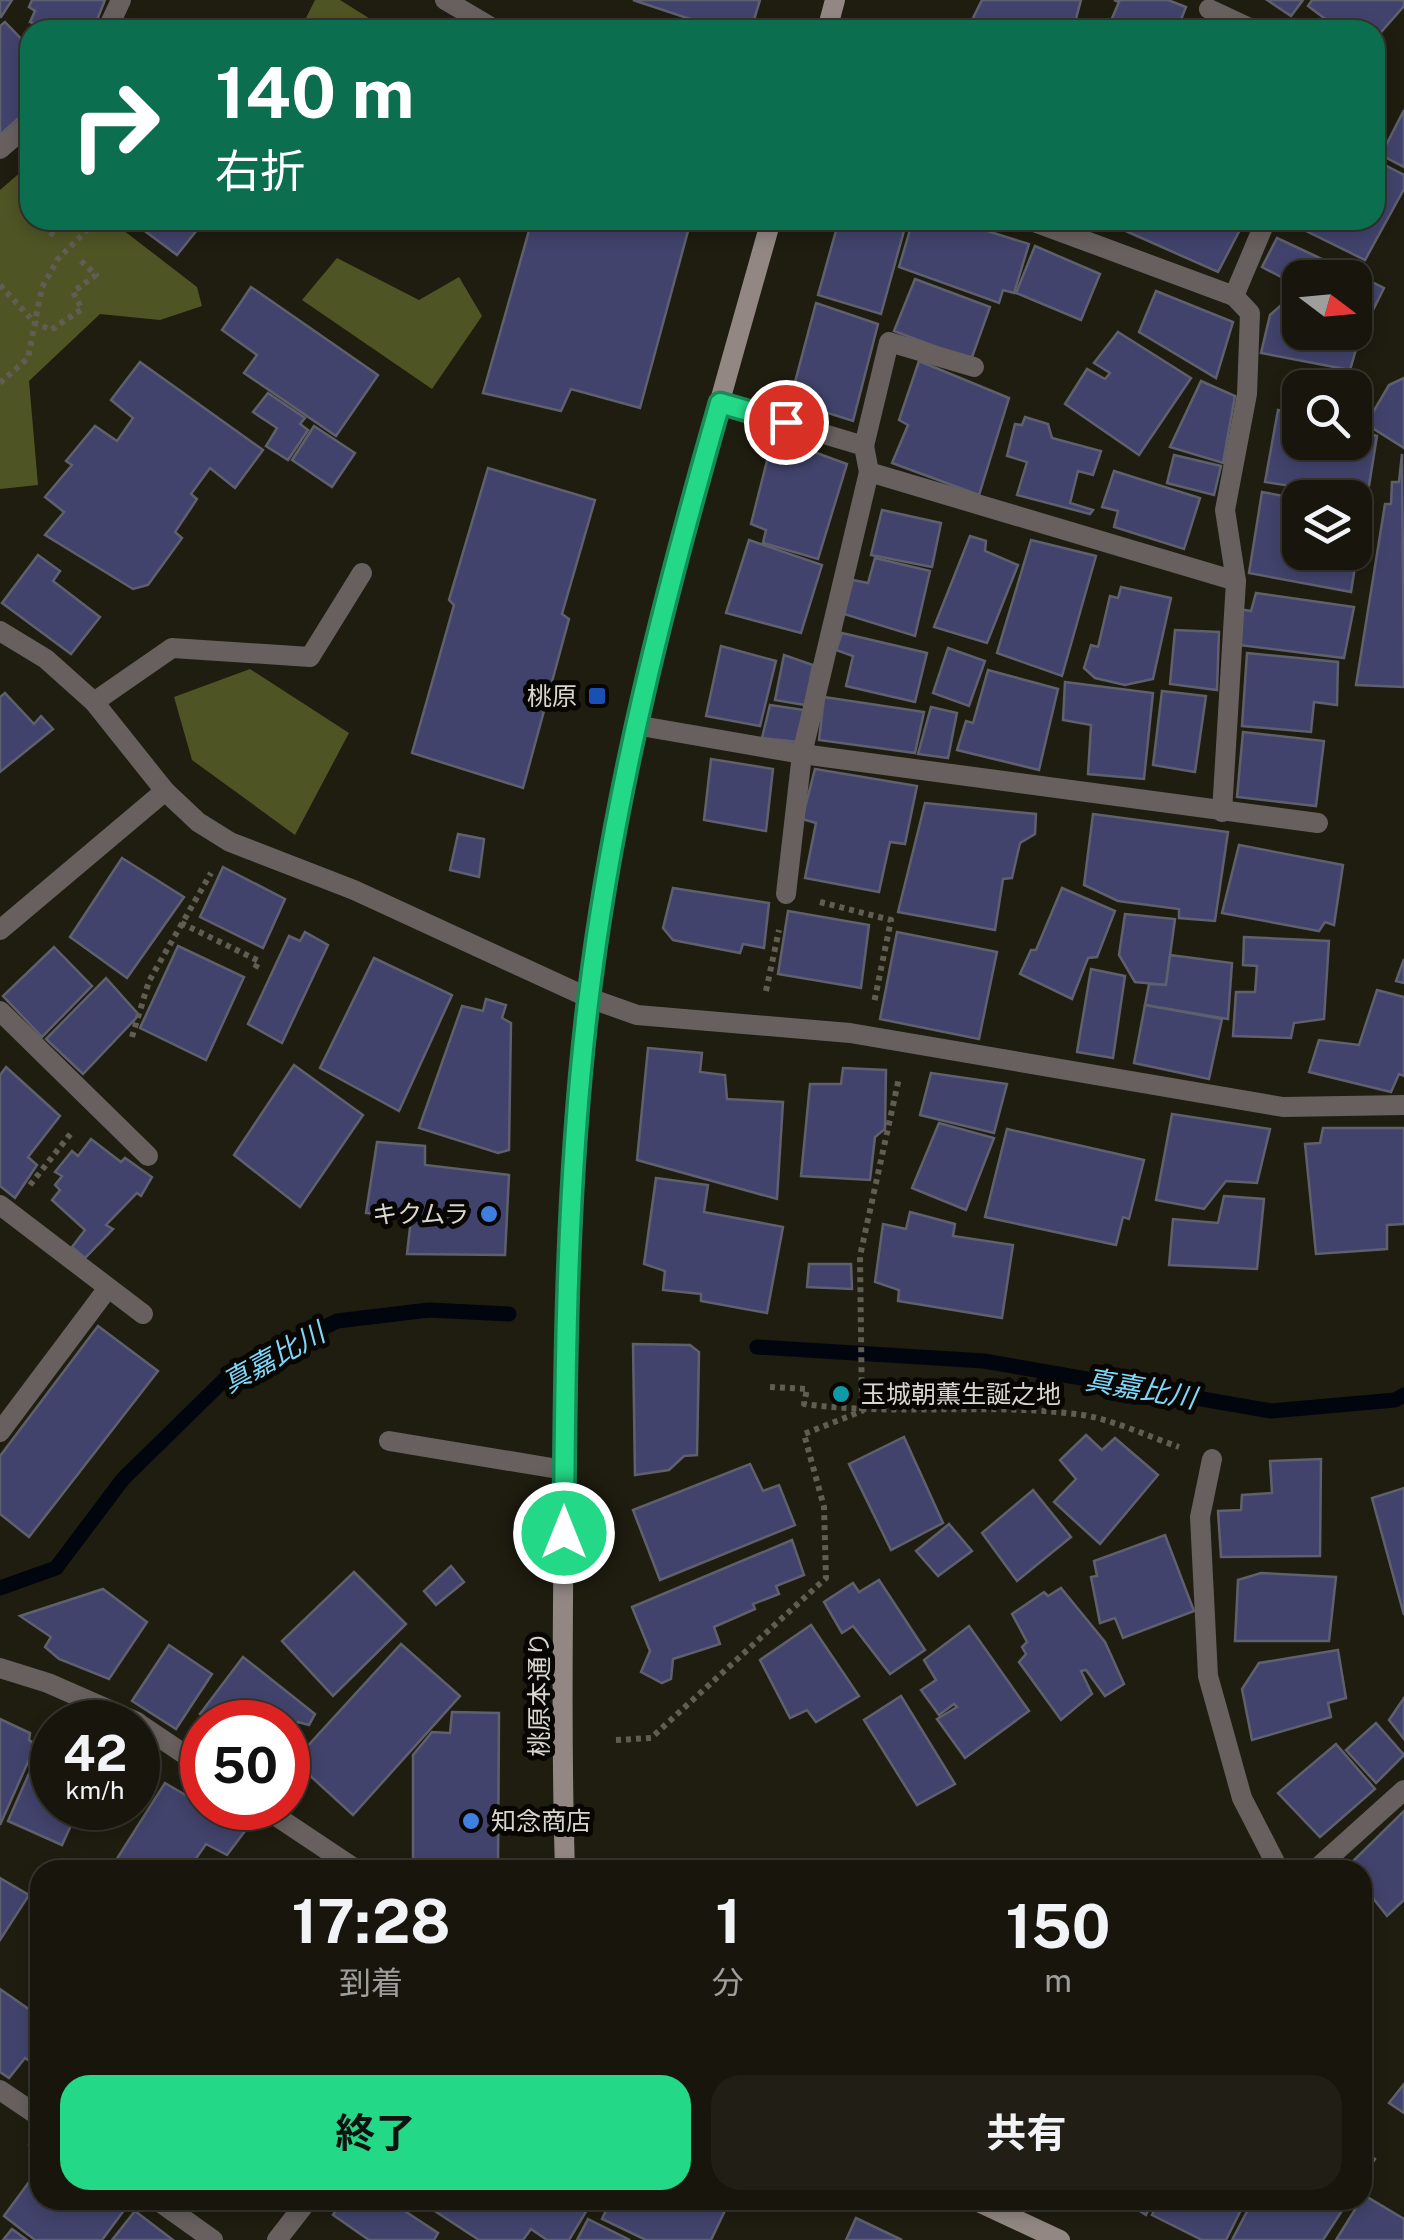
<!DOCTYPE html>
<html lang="ja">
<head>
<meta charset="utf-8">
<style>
	:root { --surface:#17150c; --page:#201e15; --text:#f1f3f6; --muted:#9e9f9d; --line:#36342d; --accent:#23d886 }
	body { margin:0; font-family:"Public Sans","Noto Sans JP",sans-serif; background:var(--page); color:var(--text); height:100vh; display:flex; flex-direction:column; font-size:38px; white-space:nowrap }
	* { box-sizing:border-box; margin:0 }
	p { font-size:32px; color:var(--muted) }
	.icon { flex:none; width:55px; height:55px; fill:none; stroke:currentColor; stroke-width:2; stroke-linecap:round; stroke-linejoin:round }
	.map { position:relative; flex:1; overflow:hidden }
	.side { position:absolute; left:30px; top:1860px; width:1342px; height:350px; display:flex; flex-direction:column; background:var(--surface); border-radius:30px; box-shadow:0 5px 15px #0003,0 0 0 2px var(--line) }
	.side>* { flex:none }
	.hud { position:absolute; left:20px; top:20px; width:1365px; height:210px; border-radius:30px; box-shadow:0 5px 15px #0003,0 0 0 2px var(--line); background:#0b6e4f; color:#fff; overflow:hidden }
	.needle { width:65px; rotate:106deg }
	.controls { position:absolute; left:1282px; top:260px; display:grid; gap:20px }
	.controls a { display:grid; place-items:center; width:90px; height:90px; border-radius:20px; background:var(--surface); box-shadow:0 5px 15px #0003,0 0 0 2px var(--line); font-size:50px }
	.speed { position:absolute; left:30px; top:1700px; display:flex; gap:20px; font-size:50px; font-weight:700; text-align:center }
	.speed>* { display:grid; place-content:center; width:130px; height:130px; border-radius:50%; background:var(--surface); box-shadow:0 5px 15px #0003,0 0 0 2px var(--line); line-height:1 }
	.speed small { font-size:25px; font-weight:400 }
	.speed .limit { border:15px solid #d22; background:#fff; color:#111 }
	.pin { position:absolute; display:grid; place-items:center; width:85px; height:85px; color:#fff; margin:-42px; border:5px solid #fff; border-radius:50%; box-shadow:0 2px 10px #0007 }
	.me { position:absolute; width:110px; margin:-55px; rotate:0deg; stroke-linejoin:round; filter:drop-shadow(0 0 8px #0008) }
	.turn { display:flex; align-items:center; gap:35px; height:210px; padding:0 30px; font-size:45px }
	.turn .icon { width:130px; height:130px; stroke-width:2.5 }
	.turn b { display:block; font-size:70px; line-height:85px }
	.eta { display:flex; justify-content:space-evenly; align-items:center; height:170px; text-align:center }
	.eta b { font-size:60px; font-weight:700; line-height:70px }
	.button { display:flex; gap:20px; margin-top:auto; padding:20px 30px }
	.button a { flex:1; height:115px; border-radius:30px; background:var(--accent); color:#111; font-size:40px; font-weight:700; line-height:115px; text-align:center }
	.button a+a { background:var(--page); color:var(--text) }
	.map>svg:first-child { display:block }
	.forest { fill:#4f5425 }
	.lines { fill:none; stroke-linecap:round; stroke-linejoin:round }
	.stream { stroke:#00050e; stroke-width:15 }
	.building { fill:#41436c; stroke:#5e606d; stroke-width:2.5 }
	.path { stroke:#605d52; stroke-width:6; stroke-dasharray:5 5; stroke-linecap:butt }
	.lane { stroke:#67605e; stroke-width:20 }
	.street { stroke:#67605e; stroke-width:20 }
	.secondary { stroke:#928783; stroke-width:20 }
	.route-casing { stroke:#178c57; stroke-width:25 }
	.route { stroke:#23d886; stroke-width:18 }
	.transit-dot { fill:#1a4fb4; stroke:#080603; stroke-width:4 }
	.shop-dot { fill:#3f7fe0; stroke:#080603; stroke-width:4 }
	.culture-dot { fill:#0f9aa8; stroke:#080603; stroke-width:4 }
	.labels { text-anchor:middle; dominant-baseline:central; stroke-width:10; stroke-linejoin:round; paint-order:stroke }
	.poi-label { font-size:25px; fill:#d8d6ce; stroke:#080603; text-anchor:end }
	.street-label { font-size:25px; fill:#d8d6ce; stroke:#080603 }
	.water-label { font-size:28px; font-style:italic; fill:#7ed7fb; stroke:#080603 }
</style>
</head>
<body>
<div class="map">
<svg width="1404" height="2240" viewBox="0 0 1404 2240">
	<rect width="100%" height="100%" fill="#1f1c10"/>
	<g class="forest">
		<polygon points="315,0 340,0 388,30 300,30"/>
		<polygon points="30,164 30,220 110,220 197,287 202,306 160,320 100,314 29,381 38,485 0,489 0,190"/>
		<polygon points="337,258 419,300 459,277 482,316 432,389 302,300"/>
		<polygon points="250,669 349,733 295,835 192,760 174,697"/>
	</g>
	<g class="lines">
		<g class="stream">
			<polyline points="757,1347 984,1361 1271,1411 1395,1400 1404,1395"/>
			<polyline points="0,1588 56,1568 123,1479 227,1377 337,1321 429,1310 509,1314"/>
		</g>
	</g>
	<g class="building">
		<polygon points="0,0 12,0 1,17 0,17"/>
		<polygon points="32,0 105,0 93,30 50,30 30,22 35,11 29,7"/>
		<polygon points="633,0 760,0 751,30 723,30"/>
		<polygon points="982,0 1081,0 1073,30 967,30"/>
		<polygon points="1114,0 1168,0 1186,7 1177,30 1107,30 1119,2"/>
		<polygon points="1267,0 1303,0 1291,16"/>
		<polygon points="1312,0 1404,0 1404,6 1375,39 1375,30 1340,30 1308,6"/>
		<polygon points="5,22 30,48 30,108 0,135 0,26"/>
		<polygon points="1404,110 1404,167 1381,155"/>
		<polygon points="1375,160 1404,175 1404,189 1365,260 1294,225 1297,220 1375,220"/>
		<polygon points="130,220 205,220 177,255"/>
		<polygon points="532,220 691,220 640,408 571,389 561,411 483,393"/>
		<polygon points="839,220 907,220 881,314 818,295"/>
		<polygon points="913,220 952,220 1029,244 1014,293 1003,290 999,303 899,267"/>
		<polygon points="1101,220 1245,220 1218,272"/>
		<polygon points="1277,238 1322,259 1313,278 1300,278 1300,287 1262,267"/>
		<polygon points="1035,246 1100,274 1081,320 1016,293"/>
		<polygon points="1338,265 1384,288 1371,314 1355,306 1355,278 1332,278"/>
		<polygon points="915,279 990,307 971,360 894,331"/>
		<polygon points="251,287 378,375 336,436 244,373 257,355 222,330"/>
		<polygon points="1156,291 1233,322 1216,378 1139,332"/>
		<polygon points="1295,293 1300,295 1300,332 1355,332 1355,311 1366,315 1350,370 1261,353 1270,315"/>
		<polygon points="816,303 878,324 853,421 790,401"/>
		<polygon points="1118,332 1191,378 1139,455 1065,404 1087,369 1105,379 1110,373 1094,363"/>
		<polygon points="919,361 1009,398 979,495 892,463 908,425 899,420"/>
		<polygon points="140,362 263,450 235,488 210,468 191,494 197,499 175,532 182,538 148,585 133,589 45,535 64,512 45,497 72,465 66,461 95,426 117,441 133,418 111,400"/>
		<polygon points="1404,378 1404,448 1366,424 1389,385"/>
		<polygon points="1201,381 1235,396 1223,463 1170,447"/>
		<polygon points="268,393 305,418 300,424 308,430 288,460 266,446 277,428 253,412"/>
		<polygon points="1278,410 1300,416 1300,442 1355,442 1355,430 1377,436 1367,498 1265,482"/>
		<polygon points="1025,417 1048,424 1052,438 1101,451 1093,475 1078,471 1070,503 1093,510 1090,514 1017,495 1027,462 1007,456 1015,424 1022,425"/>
		<polygon points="314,426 355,453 332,487 292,460"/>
		<polygon points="773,437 847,464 818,559 763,543 766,530 751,524"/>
		<polygon points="1402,454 1404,687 1356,685 1385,504 1391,504 1392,482 1399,482"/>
		<polygon points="1174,455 1221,466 1214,495 1167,483"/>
		<polygon points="488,468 595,500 562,614 569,619 523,788 412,753 454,605 449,600"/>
		<polygon points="1114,471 1200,498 1184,549 1114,527 1118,511 1102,507"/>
		<polygon points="1262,492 1300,499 1300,552 1355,552 1355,508 1364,510 1351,592 1249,573"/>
		<polygon points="882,510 941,523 932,567 871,555"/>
		<polygon points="970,536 986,541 985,551 1018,565 987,643 934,627"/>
		<polygon points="749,540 822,565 801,633 726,613"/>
		<polygon points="1031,540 1096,556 1062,676 997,653"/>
		<polygon points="38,555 60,571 53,581 100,617 71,654 2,603"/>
		<polygon points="875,558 930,571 915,636 844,614 853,580 868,583"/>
		<polygon points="1121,587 1171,598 1153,679 1125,685 1095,678 1084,668 1091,645 1098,647 1110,596 1118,598"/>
		<polygon points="1256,593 1354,607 1344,658 1231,644 1238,609 1251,611"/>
		<polygon points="1175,630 1219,632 1217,690 1170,684"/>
		<polygon points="842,633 927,653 915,702 846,686 853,656 836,650"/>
		<polygon points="721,646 776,661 760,726 706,716"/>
		<polygon points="948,648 985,661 969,706 933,693"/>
		<polygon points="1247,653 1338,662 1337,705 1314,702 1311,732 1242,726"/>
		<polygon points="784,655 813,665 805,705 775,700"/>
		<polygon points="988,670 1058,689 1039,770 957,750 966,721 973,723"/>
		<polygon points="1065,682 1153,693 1144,779 1088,774 1091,725 1063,720"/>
		<polygon points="1162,691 1206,696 1195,772 1153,765"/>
		<polygon points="5,693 34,724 41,716 53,729 0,772 0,697"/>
		<polygon points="824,697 924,712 915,753 819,740"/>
		<polygon points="770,705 804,710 798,742 762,738"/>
		<polygon points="931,707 957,713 948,758 918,754"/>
		<polygon points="1243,732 1324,741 1316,806 1237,797"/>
		<polygon points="711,759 773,769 766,831 704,820"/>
		<polygon points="815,769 917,786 905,844 890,842 879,892 805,878 816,823 802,819"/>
		<polygon points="925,803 1036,814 1035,834 1020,843 1012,878 1003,879 995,930 898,912"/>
		<polygon points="1093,814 1228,832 1215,921 1179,918 1179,909 1118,901 1084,885"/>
		<polygon points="458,834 484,839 479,877 450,870"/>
		<polygon points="1239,845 1343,865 1334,925 1325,922 1319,931 1222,913"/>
		<polygon points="122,858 184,897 127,978 70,937"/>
		<polygon points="223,867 285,899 263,948 200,917"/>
		<polygon points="673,888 769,903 764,948 743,944 740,953 673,940 663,928"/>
		<polygon points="1062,888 1115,911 1097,957 1088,958 1072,999 1020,974 1031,950 1036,950"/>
		<polygon points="788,911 869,925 861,988 778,974"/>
		<polygon points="1125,914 1175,919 1166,985 1135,982 1119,955"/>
		<polygon points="305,932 328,945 282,1043 248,1024 289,936 300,941"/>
		<polygon points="897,932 997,952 979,1039 880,1019"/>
		<polygon points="1244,937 1329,941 1324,1019 1294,1023 1291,1038 1233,1036 1236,992 1255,992 1257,966 1243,965"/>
		<polygon points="178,946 244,977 206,1060 140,1028"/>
		<polygon points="54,947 92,986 42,1037 3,996"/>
		<polygon points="1170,955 1232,963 1228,1019 1145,1005 1149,984 1166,985"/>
		<polygon points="374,958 452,995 399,1111 320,1068"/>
		<polygon points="1404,959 1404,983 1396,981"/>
		<polygon points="1091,969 1125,976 1113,1058 1077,1052"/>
		<polygon points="106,978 139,1015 83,1074 46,1039"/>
		<polygon points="1377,990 1404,997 1404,1076 1399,1074 1391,1092 1309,1072 1319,1040 1359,1045"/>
		<polygon points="486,999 506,1005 502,1018 511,1023 509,1150 498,1153 419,1128 462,1006 483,1011"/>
		<polygon points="1145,1005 1222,1019 1209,1079 1134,1063"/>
		<polygon points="648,1048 702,1053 700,1072 725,1075 727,1099 783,1102 777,1199 637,1160"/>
		<polygon points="294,1065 363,1115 300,1207 234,1155"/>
		<polygon points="6,1067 60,1116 28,1157 37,1165 15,1198 0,1186 0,1075"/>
		<polygon points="843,1068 886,1070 885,1129 875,1137 870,1180 801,1176 810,1084 841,1084"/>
		<polygon points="931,1073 1007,1084 994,1133 920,1115"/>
		<polygon points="1172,1114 1270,1129 1257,1183 1226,1181 1204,1209 1156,1200"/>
		<polygon points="939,1123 994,1138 966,1210 912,1188"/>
		<polygon points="1323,1128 1404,1128 1404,1224 1387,1225 1387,1249 1316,1254 1305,1144 1320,1143"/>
		<polygon points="1007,1129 1144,1160 1129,1219 1123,1217 1116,1245 985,1217"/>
		<polygon points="91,1139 121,1162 125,1158 152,1177 141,1196 137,1193 106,1225 113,1229 85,1258 72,1247 85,1230 52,1200 60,1190 55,1185 62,1176 55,1172 72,1151 78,1156"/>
		<polygon points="377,1142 425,1146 425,1165 509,1175 505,1255 407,1254 411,1219 366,1213"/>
		<polygon points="656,1178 708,1185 704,1212 783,1227 767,1313 701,1301 701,1294 663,1290 665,1271 644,1264"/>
		<polygon points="1224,1196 1264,1199 1257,1269 1169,1265 1173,1219 1218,1223"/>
		<polygon points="910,1212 955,1224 953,1236 1013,1245 1002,1318 898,1301 899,1290 875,1282 883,1224 906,1229"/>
		<polygon points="809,1264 851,1264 852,1289 807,1287"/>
		<polygon points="98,1326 158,1371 29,1537 0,1514 0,1456"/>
		<polygon points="633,1344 690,1345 699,1352 697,1455 684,1456 669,1470 635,1475"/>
		<polygon points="1086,1435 1102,1450 1115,1438 1158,1475 1100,1544 1054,1502 1076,1479 1060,1460"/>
		<polygon points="904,1437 943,1523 891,1550 849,1464"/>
		<polygon points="1321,1459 1320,1556 1221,1557 1218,1511 1241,1510 1242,1495 1272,1493 1270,1461"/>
		<polygon points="750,1464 763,1491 779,1485 795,1525 660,1580 633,1510"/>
		<polygon points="1404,1488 1404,1615 1372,1498"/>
		<polygon points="1033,1490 1071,1537 1017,1581 982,1533"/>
		<polygon points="949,1524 972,1551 938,1576 916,1551"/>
		<polygon points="1165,1535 1194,1611 1123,1638 1115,1618 1100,1623 1091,1577 1097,1576 1094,1561"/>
		<polygon points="792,1540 804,1575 776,1586 779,1594 753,1604 755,1609 714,1627 720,1644 673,1659 671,1679 662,1683 641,1672 650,1651 632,1607"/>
		<polygon points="451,1566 464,1582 436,1605 424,1591"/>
		<polygon points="354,1572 406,1624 333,1696 282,1641"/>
		<polygon points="1261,1573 1336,1577 1329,1641 1235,1641 1238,1580"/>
		<polygon points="879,1580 925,1650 890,1674 853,1626 842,1633 824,1602 853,1583 859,1592"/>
		<polygon points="1061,1588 1105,1642 1124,1684 1105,1696 1086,1670 1081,1671 1092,1694 1061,1720 1019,1662 1026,1654 1022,1647 1027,1642 1012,1614 1044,1592 1048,1596"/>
		<polygon points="103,1589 147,1622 109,1679 59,1659 45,1647 51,1637 20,1616"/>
		<polygon points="811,1625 859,1696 816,1722 807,1710 790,1718 760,1660"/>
		<polygon points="969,1626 1029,1711 965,1758 937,1719 957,1707 954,1704 939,1715 921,1690 936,1680 924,1660"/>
		<polygon points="401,1644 460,1696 353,1815 294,1761"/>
		<polygon points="169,1645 212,1674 176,1729 132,1701"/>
		<polygon points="1338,1650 1346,1698 1328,1703 1331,1717 1252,1740 1242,1689 1259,1663"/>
		<polygon points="243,1657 315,1714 309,1725 298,1722 288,1736 288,1722 211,1722 200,1714"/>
		<polygon points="901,1696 955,1784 917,1805 864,1720"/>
		<polygon points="1404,1698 1404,1739 1389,1720"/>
		<polygon points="452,1712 499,1713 498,1870 429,1870 413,1858 413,1755 432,1732 450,1733"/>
		<polygon points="0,1719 30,1733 29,1740 36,1744 0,1825"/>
		<polygon points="1376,1723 1404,1755 1376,1783 1346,1750"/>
		<polygon points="42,1744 52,1748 52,1808 79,1808 62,1845 8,1821"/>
		<polygon points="1336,1744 1375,1789 1320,1837 1278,1793"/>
		<polygon points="165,1783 201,1804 202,1801 202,1808 220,1808 248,1827 227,1855 206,1844 188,1870 111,1868"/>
		<polygon points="1404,1811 1404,1900 1387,1916 1362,1884 1362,1870 1349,1865"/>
		<polygon points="0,1878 29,1895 0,1940"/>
		<polygon points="0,1989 40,2017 40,2068 25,2058 9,2078 0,2072"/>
		<polygon points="1404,2084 1404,2113 1389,2103"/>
		<polygon points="38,2133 40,2134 40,2155 29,2145"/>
		<polygon points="1362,2150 1375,2159 1362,2179"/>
		<polygon points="40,2167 40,2200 121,2200 128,2205 102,2240 35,2240 4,2216"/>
		<polygon points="1364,2195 1404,2219 1404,2240 1336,2240"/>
		<polygon points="342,2200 388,2200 438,2233 434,2240 369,2240 333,2215"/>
		<polygon points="418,2200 593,2200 569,2240 547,2240 531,2229 523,2240 479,2240"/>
		<polygon points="611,2200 730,2200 711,2240 646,2240 602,2219"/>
		<polygon points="1122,2200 1153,2200 1146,2215"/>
		<polygon points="1159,2200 1228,2200 1243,2206 1226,2240 1202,2240 1152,2215"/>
		<polygon points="1253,2200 1349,2200 1323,2240 1232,2240"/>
		<polygon points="135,2211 173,2240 112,2240"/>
		<polygon points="856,2218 902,2240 846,2240"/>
		<polygon points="588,2219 630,2240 577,2240"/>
		<polygon points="12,2229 27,2240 3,2240"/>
	</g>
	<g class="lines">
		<g class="path">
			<polyline points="34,220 56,237"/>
			<polyline points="0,285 35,323 51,330 82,309 73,292 96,275 80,260"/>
			<polyline points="0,383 28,358 42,287 58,259 91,226"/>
			<polyline points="820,902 891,920 874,1003"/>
			<polyline points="181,923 259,961 253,972"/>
			<polyline points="766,991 779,930"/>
			<polyline points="132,1037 149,981 211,873"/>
			<polyline points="30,1185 72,1132"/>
			<path d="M 770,1387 L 807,1389 L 804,1404 C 895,1416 985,1403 1076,1414 C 1110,1418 1147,1436 1179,1447"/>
			<polyline points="616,1740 651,1738 826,1578 824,1507 804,1434 862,1411 860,1256 899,1078"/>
		</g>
		<g class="lane">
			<polyline points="94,702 172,648 310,657 362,573"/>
			<polyline points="0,1432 108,1288"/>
		</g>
		<g class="street">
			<polyline points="445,0 496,30"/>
			<polyline points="1209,9 1254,30"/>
			<polyline points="107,30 121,0"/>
			<polyline points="0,149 30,123"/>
			<polyline points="1029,220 1234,296 1266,220"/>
			<polyline points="720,403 864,446 869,472 1236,581 1225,510 1247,394 1250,313 1234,296"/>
			<polyline points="864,446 889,342 974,367"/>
			<polyline points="0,631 46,659 94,702 165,791 198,822 230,842 354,890 589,998 637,1015 850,1033 1283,1107 1404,1105"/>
			<polyline points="635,725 802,754 1318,823"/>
			<polyline points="1222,812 1236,581"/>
			<polyline points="786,894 802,754 869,472"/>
			<polyline points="0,930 165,791"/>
			<polyline points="0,1011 148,1156"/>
			<polyline points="0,1205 143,1314"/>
			<polyline points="389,1441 564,1470"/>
			<polyline points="1212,1459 1200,1517 1208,1676 1242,1798 1279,1870"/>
			<polyline points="0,1668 48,1683 137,1722"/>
			<polyline points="138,1723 202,1766"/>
			<polyline points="264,1808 357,1870"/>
			<polyline points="1315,1870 1404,1790"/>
			<polyline points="0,2090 40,2117"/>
			<polyline points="157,2200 213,2240"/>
			<polyline points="277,2240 308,2200"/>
		</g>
		<g class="secondary">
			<polyline points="827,30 835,0"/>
			<path d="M 565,1870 C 561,1741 563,1612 564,1483 C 566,1288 571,1090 603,897 C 641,666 708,444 771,220"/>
			<polyline points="974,2200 1060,2240"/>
		</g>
	</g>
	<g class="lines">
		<g class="route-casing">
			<path id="route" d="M 564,1533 C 565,1354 567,1173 589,995 C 614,793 664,598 720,403 L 786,422"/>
		</g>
		<use href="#route" class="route"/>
	</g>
	<rect class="transit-dot" x="587" y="686" width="20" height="20" rx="5"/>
	<g class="shop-dot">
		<circle cx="489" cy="1214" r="10"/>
		<circle cx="471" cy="1821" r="10"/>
	</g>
	<circle class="culture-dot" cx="841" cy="1394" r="10"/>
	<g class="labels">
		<g class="poi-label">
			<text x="577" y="696">桃原</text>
			<text x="469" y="1214">キクムラ</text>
			<text x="861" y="1394" text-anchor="start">玉城朝薫生誕之地</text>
			<text x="491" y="1821" text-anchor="start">知念商店</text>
		</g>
		<g class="street-label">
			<text transform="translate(539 1694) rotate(-90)">桃原本通り</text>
		</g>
		<g class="water-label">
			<text transform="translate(273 1357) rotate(-29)">真嘉比川</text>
			<text transform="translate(1141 1388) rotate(10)">真嘉比川</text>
		</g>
	</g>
</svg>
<div class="controls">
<a><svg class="needle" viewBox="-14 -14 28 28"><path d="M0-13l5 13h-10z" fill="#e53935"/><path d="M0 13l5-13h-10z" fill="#9e9f9d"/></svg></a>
<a><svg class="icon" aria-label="search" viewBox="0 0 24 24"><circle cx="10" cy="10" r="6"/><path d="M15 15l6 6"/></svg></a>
<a><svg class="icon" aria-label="layers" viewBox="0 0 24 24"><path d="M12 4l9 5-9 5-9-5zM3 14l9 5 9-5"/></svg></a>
</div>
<div class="speed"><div>42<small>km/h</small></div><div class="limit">50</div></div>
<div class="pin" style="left:786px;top:422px;background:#d93025"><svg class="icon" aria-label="arrive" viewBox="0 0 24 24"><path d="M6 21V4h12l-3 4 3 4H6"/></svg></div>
<svg class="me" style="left:564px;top:1533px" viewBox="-20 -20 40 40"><circle r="17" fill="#23d886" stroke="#fff" stroke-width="3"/><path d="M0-11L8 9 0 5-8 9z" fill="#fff"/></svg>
<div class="hud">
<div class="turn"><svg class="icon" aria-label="right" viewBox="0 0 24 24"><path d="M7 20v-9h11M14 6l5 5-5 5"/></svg><div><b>140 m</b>右折</div></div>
</div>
<section class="side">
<div class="eta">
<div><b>17:28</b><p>到着</p></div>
<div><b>1</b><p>分</p></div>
<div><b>150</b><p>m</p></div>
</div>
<div class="button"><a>終了</a><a>共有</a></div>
</section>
</div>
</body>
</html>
